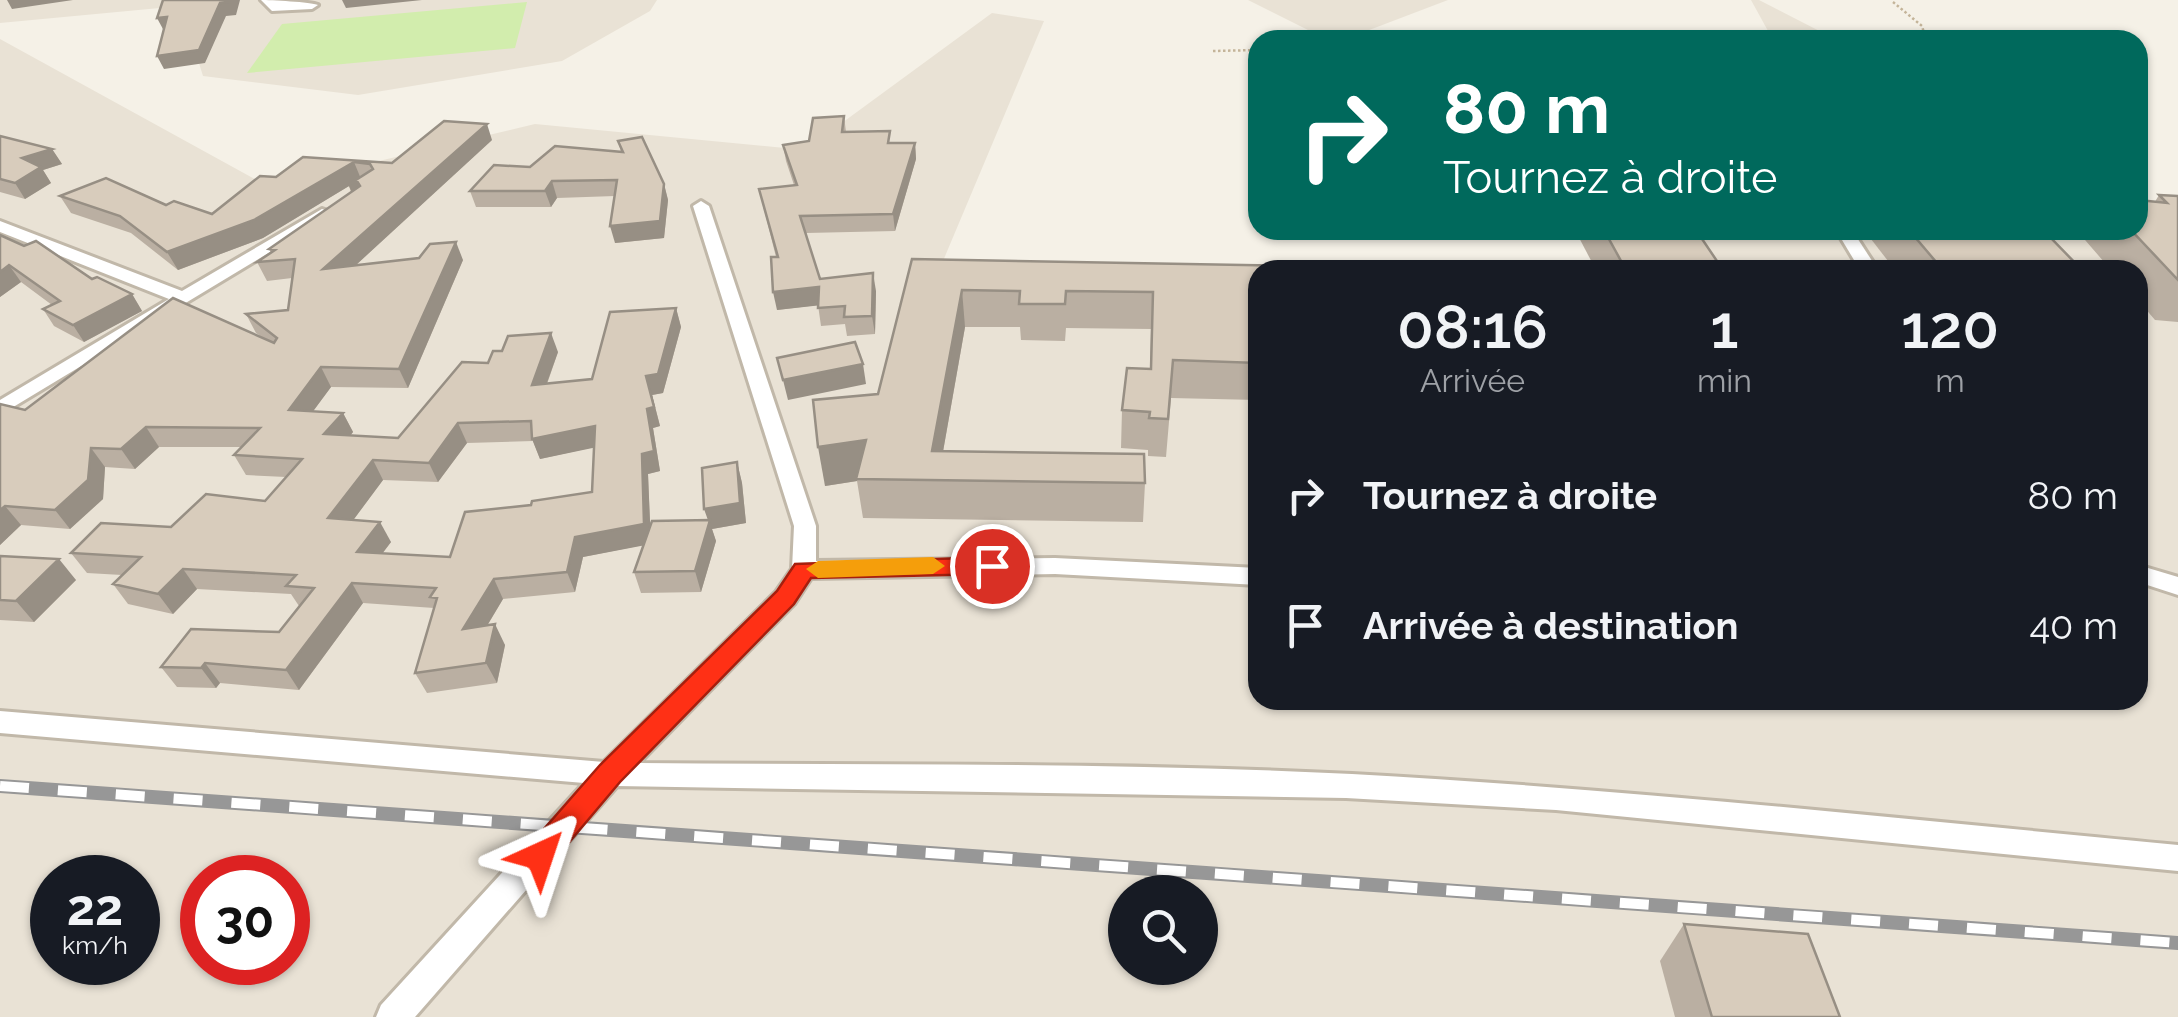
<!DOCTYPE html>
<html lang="fr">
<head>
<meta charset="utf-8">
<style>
	:root { --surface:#171b24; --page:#242831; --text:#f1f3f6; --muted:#9ea1a6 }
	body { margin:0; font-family:Raleway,sans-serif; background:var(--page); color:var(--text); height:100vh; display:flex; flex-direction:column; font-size:38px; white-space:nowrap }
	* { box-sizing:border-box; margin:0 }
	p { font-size:32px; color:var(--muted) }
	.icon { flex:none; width:55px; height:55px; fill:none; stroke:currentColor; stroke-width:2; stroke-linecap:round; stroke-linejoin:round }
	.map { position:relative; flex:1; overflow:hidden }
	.sheet { position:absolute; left:1248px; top:260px; width:900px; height:450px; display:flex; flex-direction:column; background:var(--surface); border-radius:30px; box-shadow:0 2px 8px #0004 }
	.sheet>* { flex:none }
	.guide { position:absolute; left:1248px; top:30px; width:900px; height:210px; border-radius:30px; box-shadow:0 2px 8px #0004; background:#00695c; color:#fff; overflow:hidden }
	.tools { position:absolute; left:1108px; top:875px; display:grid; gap:20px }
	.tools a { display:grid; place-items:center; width:110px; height:110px; border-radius:50%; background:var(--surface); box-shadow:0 2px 8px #0004; font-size:50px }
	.speed { position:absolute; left:30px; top:855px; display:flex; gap:20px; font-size:50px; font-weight:700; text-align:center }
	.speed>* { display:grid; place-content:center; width:130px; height:130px; border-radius:50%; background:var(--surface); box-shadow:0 2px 8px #0004; line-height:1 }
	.speed small { font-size:25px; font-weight:400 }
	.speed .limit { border:15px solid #d22; background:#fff; color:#111 }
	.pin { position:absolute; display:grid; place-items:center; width:85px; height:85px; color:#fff; margin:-42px; border:5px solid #fff; border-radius:50%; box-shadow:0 2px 10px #0007 }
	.me { position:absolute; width:110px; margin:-55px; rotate:42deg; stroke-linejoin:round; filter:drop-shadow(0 0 8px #0008) }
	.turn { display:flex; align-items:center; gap:35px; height:210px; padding:0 30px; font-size:45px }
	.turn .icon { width:130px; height:130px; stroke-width:2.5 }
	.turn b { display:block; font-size:70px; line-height:85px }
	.eta { display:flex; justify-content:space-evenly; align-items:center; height:170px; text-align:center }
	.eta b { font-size:60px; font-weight:600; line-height:70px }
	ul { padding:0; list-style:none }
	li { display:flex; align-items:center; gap:30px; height:130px; padding:0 30px }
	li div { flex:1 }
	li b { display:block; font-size:38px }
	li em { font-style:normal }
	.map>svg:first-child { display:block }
	.residential { fill:#e9e2d5; fill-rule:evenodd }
	.green { fill:#d2edad }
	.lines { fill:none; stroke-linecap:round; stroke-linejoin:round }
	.street-casing { stroke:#c1b8a9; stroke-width:6 }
	.path { stroke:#c4b499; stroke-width:2.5; stroke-dasharray:2.5 2.5; stroke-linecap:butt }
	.street { fill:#fff; fill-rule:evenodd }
	.rail-casing { stroke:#979797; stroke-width:14 }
	.rail { stroke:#fff; stroke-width:10; stroke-dasharray:29; stroke-linecap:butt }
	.wall { fill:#baafa2; fill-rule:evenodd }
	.shaded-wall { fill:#978f84 }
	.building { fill:#d8ccbc; stroke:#978f84; stroke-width:2.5; fill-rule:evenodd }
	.route { fill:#ff3015; stroke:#a61f0e; stroke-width:2.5 }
	.slow { fill:#f59e0b }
</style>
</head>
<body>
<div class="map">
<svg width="2178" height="1017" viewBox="0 0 2178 1017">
	<rect width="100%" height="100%" fill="#f5f1e7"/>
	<g class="residential">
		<polygon points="0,0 657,0 650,11 562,61 358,95 203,76 181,6 0,23"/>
		<polygon points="1248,0 1448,0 1343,40 1328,40"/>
		<polygon points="1751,0 1759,0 1837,40 1773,40"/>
		<path d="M 992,13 L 1044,21 L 943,261 L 1257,276 L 1258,700 L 2138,700 L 2138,270 L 1622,270 L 1604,230 L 2138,230 L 2178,225 L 2178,1017 L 0,1017 L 0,39 L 269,187 L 535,124 L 805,150 ZM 52,878 L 138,878 L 138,962 L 52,962 ZM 202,878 L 288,878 L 288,962 L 202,962 ZM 1125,892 L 1200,892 L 1200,968 L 1125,968 Z"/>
	</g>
	<polygon class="green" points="527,2 515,48 247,73 282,24"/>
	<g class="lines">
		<g class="street-casing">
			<g id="street">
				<path d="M 261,0 C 270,0 311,2 318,5 L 312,9 L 272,11 Z"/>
				<path d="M 701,201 L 709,206 L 816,526 L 816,561 L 1055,558 L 1258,568 L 1258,585 L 1055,574 L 811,578 L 794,604 L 639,763 C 876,765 1115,762 1352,774 C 1628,789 1903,819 2178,845 L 2178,871 L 1556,810 L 1346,798 L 617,786 L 415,1017 L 376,1017 L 381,1005 L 584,783 L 0,733 L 0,711 L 604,762 L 776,592 L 792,569 L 794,526 L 693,206 Z"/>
				<polygon points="322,209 328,211 328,217 0,415 0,400 169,299 0,232 0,221 182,291"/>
				<polygon points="1836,230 1852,230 1878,270 1860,270"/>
				<polygon points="2138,565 2178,577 2178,595 2138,582"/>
			</g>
		</g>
		<g class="path">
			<polyline points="1893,2 1922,26 1926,40"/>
			<polyline points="1213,51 1258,50"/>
		</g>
		<use href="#street" class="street"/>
		<g class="rail-casing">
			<polyline id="rail" points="0,786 2178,943"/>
		</g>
		<use href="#rail" class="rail"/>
	</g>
	<g class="wall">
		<polygon points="844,116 846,132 891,143 915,143 916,159 895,231 806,233 820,279 876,291 875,334 847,336 845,324 821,326 818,305 777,310 776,257 759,189 794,185 786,161 783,145 809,141"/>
		<polygon points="0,136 52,149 62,164 43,170 51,183 25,199 0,192"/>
		<path d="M 492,140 L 356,265 L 463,260 L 408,388 L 331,387 L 313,411 L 343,413 L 353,432 L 351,435 L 398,438 L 488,363 L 558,352 L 547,384 L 592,379 L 676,308 L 681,327 L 663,393 L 652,395 L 660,426 L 653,428 L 660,471 L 648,474 L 650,526 L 708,520 L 737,462 L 742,483 L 746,523 L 712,529 L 716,541 L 701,592 L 641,593 L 634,572 L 643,545 L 583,557 L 575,592 L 503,599 L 487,626 L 505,645 L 497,683 L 427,693 L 415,673 L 434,608 L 363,603 L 299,690 L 220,683 L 216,688 L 177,687 L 161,667 L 279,632 L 299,606 L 291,594 L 197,589 L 173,614 L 128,604 L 113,584 L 122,575 L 87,573 L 71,553 L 265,501 L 286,477 L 246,475 L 234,455 L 242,447 L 159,447 L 135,469 L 105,467 L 103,499 L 70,529 L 21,525 L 0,545 L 0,404 L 25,410 L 262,337 L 256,333 L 246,314 L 288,310 L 292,278 L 267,281 L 257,262 L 271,253 L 269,249 L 351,192 L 349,186 L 263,238 L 178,270 L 131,233 L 71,213 L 60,196 L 166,205 L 212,214 L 276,177 L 303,157 L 392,163 ZM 533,441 L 540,459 L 594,447 L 592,492 L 531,505 L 450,557 L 382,554 L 391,542 L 353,520 L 383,480 L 438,482 L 467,443 Z"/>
		<polygon points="618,141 664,184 668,200 664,238 615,243 615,196 557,198 551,207 476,207 470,191 530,167 621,152"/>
		<polygon points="2159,195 2178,196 2178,322 2155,320 2138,300 2138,270 2111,270 2079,233 2080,230 2138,230"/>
		<polygon points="1575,230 1696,230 1723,270 1596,270"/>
		<polygon points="1864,230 2027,230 2082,270 1895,270"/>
		<polygon points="0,235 92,279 132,294 142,311 84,342 54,326 43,309 52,305 21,282 0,297"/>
		<polygon points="912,259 1258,270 1258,400 1171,398 1166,457 1148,456 1148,450 1121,448 1122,410 1150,369 1151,329 1066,328 1065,341 1021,340 1020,327 965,327 943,451 1145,483 1143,522 863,518 857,481 825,486 878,394"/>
		<polygon points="0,556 76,580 34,622 0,620"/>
		<polygon points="1684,924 1840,1017 1675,1017 1660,961"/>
	</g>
	<g class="shaded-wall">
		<polygon points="7,0 73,0 12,9"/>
		<polygon points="230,0 240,0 236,15 226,16 205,63 164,69 157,56 220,3"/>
		<polygon points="342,0 422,0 346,8"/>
		<polygon points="167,17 164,31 157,18"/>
		<polygon points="487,124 492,140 332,287 323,269"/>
		<polygon points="915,143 916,159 895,231 893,214"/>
		<polygon points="52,149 62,164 43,170 51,183 25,199 15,183 22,158"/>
		<polygon points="354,162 361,179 357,181 365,199 356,202 349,186 263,238 178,270 167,252"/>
		<polygon points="552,181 557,198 551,207 545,191"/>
		<polygon points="664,184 668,200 664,238 615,243 610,226"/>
		<polygon points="456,242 463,260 408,388 399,369"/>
		<polygon points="9,265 21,282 0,297 0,272"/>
		<polygon points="873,273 876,291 875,334 872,316"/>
		<polygon points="819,287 822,305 777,310 773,292"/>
		<polygon points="962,290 965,327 938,480 932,451"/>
		<polygon points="132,294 142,311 84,342 73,325"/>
		<polygon points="676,308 681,327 663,393 652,395 660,426 653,428 660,471 648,474 651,544 583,557 575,592 567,572 575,537 642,454 647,409 646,376"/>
		<polygon points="551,333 558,352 539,405 532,385"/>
		<polygon points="863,364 866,384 788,400 783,380"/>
		<polygon points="321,367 331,387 300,429 289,410"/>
		<polygon points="343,413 353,432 335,453 324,434"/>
		<polygon points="458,423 467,443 438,482 429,463"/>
		<polygon points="595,426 602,446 540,459 532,439"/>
		<polygon points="146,427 159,447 135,469 121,449"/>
		<polygon points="866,440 857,481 825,486 818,447"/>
		<polygon points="91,448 105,467 103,499 70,529 55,510"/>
		<polygon points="373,460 383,480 340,538 328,518"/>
		<polygon points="737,462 742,483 746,523 712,529 716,541 701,592 695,571 709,523 704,509"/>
		<polygon points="5,506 21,525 0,545 0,510"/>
		<polygon points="380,522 391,542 368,572 357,552"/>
		<polygon points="59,559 76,580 34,622 16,601"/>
		<polygon points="183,569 197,589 173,614 158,594"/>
		<polygon points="494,579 503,599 473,649 463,629"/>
		<polygon points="352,583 363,603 299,690 286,670"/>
		<polygon points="495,624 505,645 497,683 486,663"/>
		<polygon points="205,663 220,683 216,688 201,668"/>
	</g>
	<g class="building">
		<polygon points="163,0 230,0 230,2 220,3 199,50 157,56 167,17 157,18"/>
		<polygon points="844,116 842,132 890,131 888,143 915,143 893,214 800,216 820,279 873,273 872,316 844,317 845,306 818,308 819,287 773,292 771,257 778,257 759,189 797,185 783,145 809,141 813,118"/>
		<path d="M 444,121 L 487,124 L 323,269 L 419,258 L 430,244 L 456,242 L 399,369 L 321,367 L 289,410 L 343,413 L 324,434 L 398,438 L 462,362 L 488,363 L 493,351 L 502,351 L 508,336 L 551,333 L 532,385 L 592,379 L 610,312 L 676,308 L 658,374 L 646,376 L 654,407 L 647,409 L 654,451 L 642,454 L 644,524 L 575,537 L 567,572 L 494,579 L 463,629 L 495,624 L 486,663 L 415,673 L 437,598 L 430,597 L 436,588 L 352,583 L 286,670 L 205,663 L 201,668 L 161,667 L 191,629 L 279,632 L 314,588 L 286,586 L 296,575 L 183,569 L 158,594 L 113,584 L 141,557 L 71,553 L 101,523 L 171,527 L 206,494 L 265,501 L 302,459 L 234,455 L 260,428 L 146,427 L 121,449 L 91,448 L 88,480 L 55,510 L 5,506 L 0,510 L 0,404 L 25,410 L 173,298 L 274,343 L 277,338 L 246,314 L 288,310 L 295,259 L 257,262 L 275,250 L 269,249 L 360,186 L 357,181 L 348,185 L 373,169 L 370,164 L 354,162 L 254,220 L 167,252 L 120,216 L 60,196 L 106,178 L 166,205 L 174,201 L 212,214 L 260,176 L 276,177 L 303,157 L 392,163 ZM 531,421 L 532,439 L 595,426 L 592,492 L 532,501 L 531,505 L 465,512 L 450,557 L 357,552 L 380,522 L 328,518 L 373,460 L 429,463 L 458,423 Z"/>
		<polygon points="0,136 52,149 22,158 41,167 15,183 0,179"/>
		<polygon points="642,137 664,184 660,221 610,226 617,180 552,181 545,191 470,191 494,165 530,167 555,146 623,152 618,141"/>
		<polygon points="2159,195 2178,196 2178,280 2131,230 2138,230 2138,200 2167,203"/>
		<polygon points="1604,230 1696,230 1723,270 1626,270"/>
		<polygon points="1909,230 2027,230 2029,232 2046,233 2082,270 1951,270 1946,264 1937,263"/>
		<polygon points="0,235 24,246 36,241 92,279 97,277 132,294 73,325 43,309 60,301 9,265 0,272"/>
		<polygon points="912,259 1300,266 1301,270 1258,270 1258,363 1173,360 1168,419 1149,418 1150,412 1122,410 1127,368 1151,369 1153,292 1066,291 1065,304 1019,304 1020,291 962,290 932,451 1144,454 1145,483 856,479 866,440 818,447 813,400 878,394"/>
		<polygon points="855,342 863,364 783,380 777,358"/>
		<polygon points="737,462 740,503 704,509 702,468"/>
		<polygon points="710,520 695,571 634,572 652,521"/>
		<polygon points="0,556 59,559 16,601 0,600"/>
		<polygon points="1684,924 1808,934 1840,1017 1712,1017"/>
	</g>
	<polygon class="route" points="992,557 1003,566 992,574 811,578 794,604 620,782 550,865 540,869 529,865 525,856 529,846 600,765 777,591 795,564"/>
	<polygon class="slow" points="933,557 945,566 933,574 818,578 806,569 818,561"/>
</svg>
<div class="tools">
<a><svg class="icon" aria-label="search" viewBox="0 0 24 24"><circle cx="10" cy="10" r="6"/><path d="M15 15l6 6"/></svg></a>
</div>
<div class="speed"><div>22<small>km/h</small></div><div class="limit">30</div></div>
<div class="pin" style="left:992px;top:566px;background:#d93025"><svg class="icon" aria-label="arrive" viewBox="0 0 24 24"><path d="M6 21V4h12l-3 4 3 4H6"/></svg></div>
<svg class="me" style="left:540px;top:856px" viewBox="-20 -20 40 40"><path d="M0-17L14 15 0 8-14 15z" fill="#ff3015" stroke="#fff" stroke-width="4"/></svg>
<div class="guide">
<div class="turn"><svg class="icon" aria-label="right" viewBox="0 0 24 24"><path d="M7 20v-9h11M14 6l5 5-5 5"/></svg><div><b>80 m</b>Tournez à droite</div></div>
</div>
<section class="sheet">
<div class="eta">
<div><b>08:16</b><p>Arrivée</p></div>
<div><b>1</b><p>min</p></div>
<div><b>120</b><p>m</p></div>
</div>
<ul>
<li><svg class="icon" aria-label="right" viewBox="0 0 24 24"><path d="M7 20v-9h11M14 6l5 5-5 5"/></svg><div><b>Tournez à droite</b></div><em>80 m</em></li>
<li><svg class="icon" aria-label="arrive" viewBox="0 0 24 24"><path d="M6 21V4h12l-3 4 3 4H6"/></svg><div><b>Arrivée à destination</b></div><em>40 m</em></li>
</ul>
</section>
</div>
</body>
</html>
